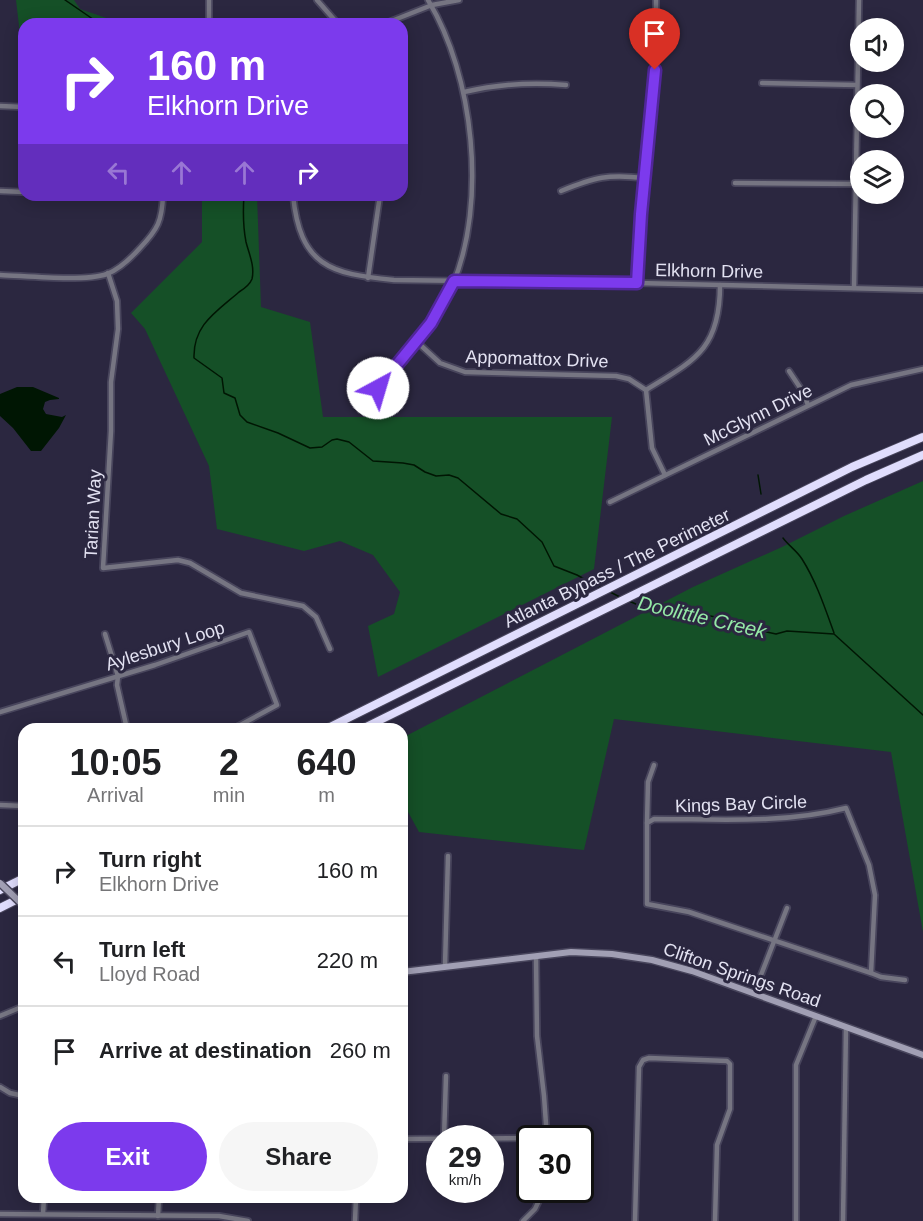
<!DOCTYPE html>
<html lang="en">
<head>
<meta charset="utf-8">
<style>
	:root { --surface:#fff; --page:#f6f6f6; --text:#202124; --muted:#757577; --line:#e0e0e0; --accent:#7c3aed }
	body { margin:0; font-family:Arial,sans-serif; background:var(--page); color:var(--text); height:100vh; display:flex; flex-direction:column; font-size:22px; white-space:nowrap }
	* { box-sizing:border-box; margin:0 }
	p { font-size:20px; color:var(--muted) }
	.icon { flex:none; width:33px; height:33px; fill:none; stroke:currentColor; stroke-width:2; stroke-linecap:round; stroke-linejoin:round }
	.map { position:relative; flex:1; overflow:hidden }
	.sheet { position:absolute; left:18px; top:723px; width:390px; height:480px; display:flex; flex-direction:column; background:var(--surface); border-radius:18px; box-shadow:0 3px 15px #0003 }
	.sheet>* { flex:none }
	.guide { position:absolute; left:18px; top:18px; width:390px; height:183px; border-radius:18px; box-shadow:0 3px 15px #0003; background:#7c3aed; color:#fff; overflow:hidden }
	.buttons { position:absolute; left:850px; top:18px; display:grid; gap:12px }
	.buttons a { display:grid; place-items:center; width:54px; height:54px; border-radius:50%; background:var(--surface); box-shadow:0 3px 15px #0003; font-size:30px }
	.speed { position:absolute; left:426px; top:1125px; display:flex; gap:12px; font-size:30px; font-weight:700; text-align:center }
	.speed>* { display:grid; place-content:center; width:78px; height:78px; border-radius:50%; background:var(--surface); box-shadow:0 3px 15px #0003; line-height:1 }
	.speed small { font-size:15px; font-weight:400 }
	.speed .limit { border:3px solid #111; border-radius:9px; background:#fff; color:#111 }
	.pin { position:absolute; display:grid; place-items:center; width:51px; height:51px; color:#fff; margin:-62px -26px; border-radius:50% 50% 50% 0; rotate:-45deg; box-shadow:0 0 6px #0007 }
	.pin .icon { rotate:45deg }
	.me { position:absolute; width:66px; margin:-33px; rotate:39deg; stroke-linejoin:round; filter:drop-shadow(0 0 4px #0008) }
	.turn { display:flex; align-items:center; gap:21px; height:126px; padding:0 30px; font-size:27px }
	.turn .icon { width:78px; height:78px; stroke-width:2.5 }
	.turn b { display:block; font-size:42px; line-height:51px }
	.lanes { display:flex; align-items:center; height:57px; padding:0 30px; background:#0003; justify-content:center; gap:30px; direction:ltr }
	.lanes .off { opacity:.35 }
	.eta { display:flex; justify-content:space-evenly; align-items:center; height:102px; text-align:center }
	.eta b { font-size:36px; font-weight:700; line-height:42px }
	.primary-button { display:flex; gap:12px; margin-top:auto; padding:12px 30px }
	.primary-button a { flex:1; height:69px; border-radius:36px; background:var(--accent); color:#fff; font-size:24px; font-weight:700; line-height:69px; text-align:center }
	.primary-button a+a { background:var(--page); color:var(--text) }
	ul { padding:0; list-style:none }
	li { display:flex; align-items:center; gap:18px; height:90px; padding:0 30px; border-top:2px solid var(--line) }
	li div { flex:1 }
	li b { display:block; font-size:22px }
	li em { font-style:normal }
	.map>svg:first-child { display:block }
	.green { fill:#155027 }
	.water { fill:#001603 }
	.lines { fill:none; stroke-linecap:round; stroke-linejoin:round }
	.stream { stroke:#001603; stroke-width:1.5 }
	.street-casing { stroke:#48455c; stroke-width:8 }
	.secondary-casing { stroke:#48455c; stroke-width:9 }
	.highway-casing { stroke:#48455c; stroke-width:10 }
	.street { stroke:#767582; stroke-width:4.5 }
	.secondary { stroke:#a19fb4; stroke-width:6 }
	.highway { stroke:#e0ddfd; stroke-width:8 }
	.secondary-bridge-casing { stroke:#48455c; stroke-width:9; stroke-linecap:butt }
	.secondary-bridge { stroke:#a19fb4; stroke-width:6 }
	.route-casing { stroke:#51269a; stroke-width:15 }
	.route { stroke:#7c3aed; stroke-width:10 }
	.labels { text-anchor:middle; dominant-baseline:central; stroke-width:6; stroke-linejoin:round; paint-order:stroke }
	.street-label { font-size:18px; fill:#e3e2f2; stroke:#2b2740 }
	.water-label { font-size:20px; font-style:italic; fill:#94e9a6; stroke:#2b2740 }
</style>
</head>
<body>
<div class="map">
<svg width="923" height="1221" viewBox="0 0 923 1221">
	<rect width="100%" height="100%" fill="#2b2740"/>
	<g class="green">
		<polygon points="16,0 74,0 80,9 124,24 24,24 23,60"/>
		<polygon points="202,195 257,195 261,307 310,322 323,417 612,417 594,569 378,677 368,626 394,614 400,592 373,555 340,541 304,551 217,529 209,466 145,329 131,313 202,242"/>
		<polygon points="923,481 923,932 891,752 614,719 584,850 419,832 402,801 402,738 693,587 782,547 844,516"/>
	</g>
	<polygon class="water" points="17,387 33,387 59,398 59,399 50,400 45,402 43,409 46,414 62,417 66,415 59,428 41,451 31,451 13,428 0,416 0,394"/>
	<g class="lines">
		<g class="stream">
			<polyline points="65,0 100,24"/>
			<path d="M 244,195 C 243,210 243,227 246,242 C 249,254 255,266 252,279 C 250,284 244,289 239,292 C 216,312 193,325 194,358 L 222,378 L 224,393 L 235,398 L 240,415 L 247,422 L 278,433 L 310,448 L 322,447 L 332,440 L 337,439 L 349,442 L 373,461 L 403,463 L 414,465 L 425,472 L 436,476 L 449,475 L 458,478 L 501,514 L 517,519 L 542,542 L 554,566 L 577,575 L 601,588"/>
			<polyline points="758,475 761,494"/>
			<path d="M 783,538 C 789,546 797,551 802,559 C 816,581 825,608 834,633"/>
			<polyline points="608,591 622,598"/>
			<polyline points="629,601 638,605 666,611 705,615 737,621 753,629 776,634 787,631 834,634 923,715"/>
		</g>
		<g class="street-casing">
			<g id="street">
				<polyline points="209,0 209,24"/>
				<polyline points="317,0 338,24"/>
				<polyline points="384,24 432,5 459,0"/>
				<polyline points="762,83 857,85"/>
				<path d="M 464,92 C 498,84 532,82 566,85"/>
				<polyline points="0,106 24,107"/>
				<polyline points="735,183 856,184"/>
				<polyline points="0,191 24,192"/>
				<path d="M 561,191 C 595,177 608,174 644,178"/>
				<path d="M 293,195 C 300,266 330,274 394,280 L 637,283 L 923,290"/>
				<polyline points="108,273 117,301 118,329 111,382 111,431 103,568 178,560 190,563 241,593 303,606 316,617 330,649"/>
				<path d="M 0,275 C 27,276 84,282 107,274 C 120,269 131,258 140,248 C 158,229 162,221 163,195"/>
				<polyline points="368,278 380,195"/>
				<polyline points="637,283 641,214 656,52 656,0"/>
				<polyline points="854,288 859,0"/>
				<polyline points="416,341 440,363 465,372 616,376 629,379 646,390 652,448 665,475"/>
				<polyline points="789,371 803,392 808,405"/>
				<path d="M 378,388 C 404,356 437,323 453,284 C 487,202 474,76 428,0"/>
				<path d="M 646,390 C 695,360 720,349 720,285"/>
				<polyline points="610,502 851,385 923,369"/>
				<polyline points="105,634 118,676 117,685 127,729"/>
				<polyline points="0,712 155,665 249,632 277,705 233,729"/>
				<polyline points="0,805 24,806"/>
				<path d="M 846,808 L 869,865 L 875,895 L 871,973 L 689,912 L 647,904 L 647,823 L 654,819 C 718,819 783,824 846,808 Z"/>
				<polyline points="647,823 648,782 654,765"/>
				<polyline points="536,956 537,1036 544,1096 547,1138"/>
				<polyline points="445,966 448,856"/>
				<polyline points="871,973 881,977 905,980"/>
				<polyline points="754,993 787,908"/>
				<polyline points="0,1016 24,1006"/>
				<polyline points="0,1087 10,1093 24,1096"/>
				<polyline points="444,1138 446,1076"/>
				<polyline points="402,1139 547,1138"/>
				<polyline points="0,1214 219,1216 248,1221"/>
				<polyline points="43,1214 44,1197"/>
				<polyline points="158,1216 159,1197"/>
				<polyline points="355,1221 356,1197"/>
				<polyline points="523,1221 535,1209 544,1190"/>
				<polyline points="635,1221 639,1067 643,1060 649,1058 727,1061 730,1064 730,1109 717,1145 715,1221"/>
				<polyline points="796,1221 796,1065 816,1016"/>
				<polyline points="843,1221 846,1027"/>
			</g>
		</g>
		<g class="secondary-casing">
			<polyline id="secondary" points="402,972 571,952 612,954 652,960 692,971 923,1055"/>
		</g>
		<g class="highway-casing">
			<g id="highway">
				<polyline points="326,729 852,467 923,437"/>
				<polyline points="362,729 866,480 923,455"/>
				<polyline points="0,890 24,878"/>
				<polyline points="0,908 24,896"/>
			</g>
		</g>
		<use href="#street" class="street"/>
		<use href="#secondary" class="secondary"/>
		<use href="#highway" class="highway"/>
		<g class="secondary-bridge-casing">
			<polyline id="secondary-bridge" points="0,883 24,906"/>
		</g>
		<use href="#secondary-bridge" class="secondary-bridge"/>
	</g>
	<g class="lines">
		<g class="route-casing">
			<polyline id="route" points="378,388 431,323 454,281 637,283 641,214 655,70"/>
		</g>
		<use href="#route" class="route"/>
	</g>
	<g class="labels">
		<g class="street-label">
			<text transform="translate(709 271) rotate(1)">Elkhorn Drive</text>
			<text transform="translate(537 359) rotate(2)">Appomattox Drive</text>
			<text transform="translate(758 415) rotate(-26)">McGlynn Drive</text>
			<text transform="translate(93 514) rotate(-87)">Tarian Way</text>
			<text transform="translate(617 568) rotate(-26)">Atlanta Bypass / The Perimeter</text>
			<text transform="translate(165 646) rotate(-18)">Aylesbury Loop</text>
			<text transform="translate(741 804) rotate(-2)">Kings Bay Circle</text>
			<text transform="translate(742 975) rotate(19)">Clifton Springs Road</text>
		</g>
		<g class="water-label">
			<text transform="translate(702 617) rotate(13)">Doolittle Creek</text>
		</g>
	</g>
</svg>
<div class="buttons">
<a><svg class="icon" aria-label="sound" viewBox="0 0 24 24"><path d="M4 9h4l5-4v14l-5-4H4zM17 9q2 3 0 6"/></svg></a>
<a><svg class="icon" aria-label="search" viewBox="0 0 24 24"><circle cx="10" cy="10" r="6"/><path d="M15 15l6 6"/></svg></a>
<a><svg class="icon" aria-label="layers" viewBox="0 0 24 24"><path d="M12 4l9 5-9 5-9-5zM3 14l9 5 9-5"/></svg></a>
</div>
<div class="speed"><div>29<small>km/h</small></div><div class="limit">30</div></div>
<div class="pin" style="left:655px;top:70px;background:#d93025"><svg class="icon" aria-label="arrive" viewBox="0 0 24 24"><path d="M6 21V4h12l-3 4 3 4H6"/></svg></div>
<svg class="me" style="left:378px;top:388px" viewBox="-20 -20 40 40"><circle r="19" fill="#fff"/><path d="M0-13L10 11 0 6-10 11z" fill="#7c3aed"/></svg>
<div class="guide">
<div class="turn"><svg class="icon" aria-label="right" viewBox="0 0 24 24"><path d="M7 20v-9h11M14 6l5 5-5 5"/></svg><div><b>160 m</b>Elkhorn Drive</div></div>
<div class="lanes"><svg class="icon off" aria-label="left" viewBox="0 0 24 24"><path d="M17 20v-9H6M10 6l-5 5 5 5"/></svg><svg class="icon off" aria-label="ahead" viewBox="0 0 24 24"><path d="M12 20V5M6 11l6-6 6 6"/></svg><svg class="icon off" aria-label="ahead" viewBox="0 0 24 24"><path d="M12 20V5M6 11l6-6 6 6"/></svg><svg class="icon" aria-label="right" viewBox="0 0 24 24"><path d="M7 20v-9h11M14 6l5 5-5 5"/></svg></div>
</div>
<section class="sheet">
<div class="eta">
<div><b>10:05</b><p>Arrival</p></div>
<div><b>2</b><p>min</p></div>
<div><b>640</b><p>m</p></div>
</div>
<ul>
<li><svg class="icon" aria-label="right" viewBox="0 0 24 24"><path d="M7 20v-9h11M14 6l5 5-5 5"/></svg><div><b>Turn right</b><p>Elkhorn Drive</p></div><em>160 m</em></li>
<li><svg class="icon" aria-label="left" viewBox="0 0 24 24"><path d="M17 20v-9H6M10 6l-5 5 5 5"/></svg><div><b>Turn left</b><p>Lloyd Road</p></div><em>220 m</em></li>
<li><svg class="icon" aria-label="arrive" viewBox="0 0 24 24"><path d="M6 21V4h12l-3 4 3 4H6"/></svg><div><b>Arrive at destination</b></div><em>260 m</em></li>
</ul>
<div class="primary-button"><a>Exit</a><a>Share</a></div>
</section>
</div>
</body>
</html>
